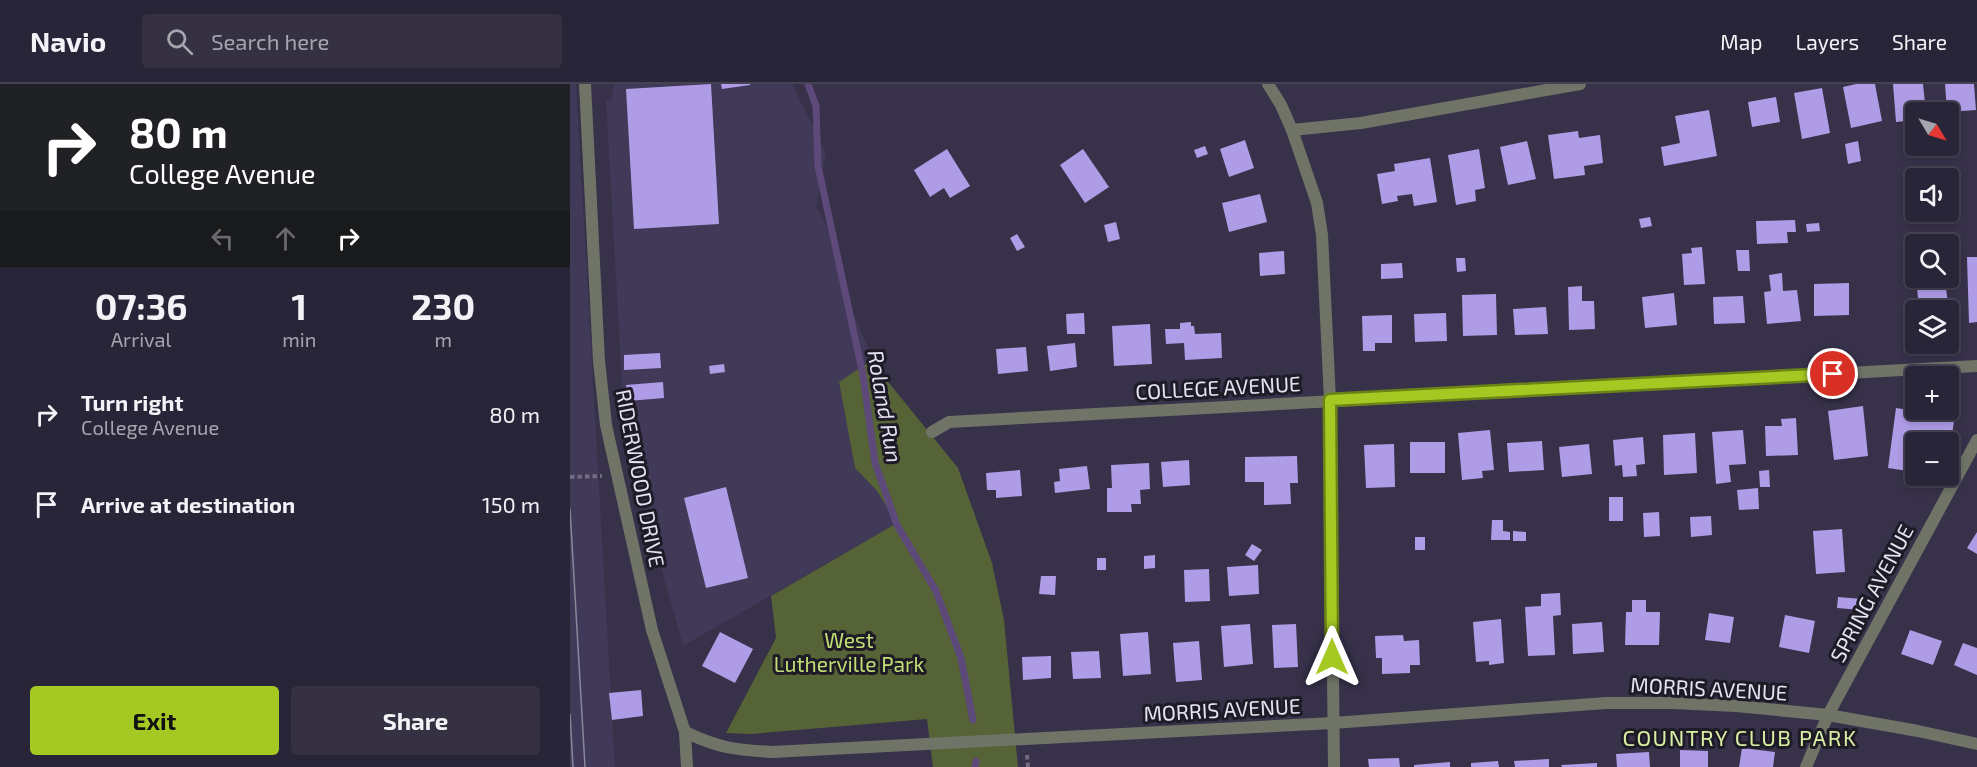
<!DOCTYPE html>
<html lang="en">
<head>
<meta charset="utf-8">
<style>
	:root { --surface:#292538; --page:#353143; --text:#f1f3f6; --muted:#a5a5ae; --line:#454253; --accent:#a5c823 }
	body { margin:0; font-family:"Exo 2",sans-serif; background:var(--page); color:var(--text); height:100vh; display:flex; flex-direction:column; font-size:22px; white-space:nowrap }
	* { box-sizing:border-box; margin:0 }
	p { font-size:20px; color:var(--muted) }
	.icon { flex:none; width:33px; height:33px; fill:none; stroke:currentColor; stroke-width:2; stroke-linecap:round; stroke-linejoin:round }
	.map { position:relative; flex:1; overflow:hidden }
	.panel { display:flex; flex-direction:column; background:var(--surface); width:570px }
	.panel>* { flex:none }
	.top-card { background:#202124; color:#fff; overflow:hidden }
	.needle { width:39px; rotate:128deg }
	.fabs { position:absolute; left:1335px; top:18px; display:grid; gap:12px }
	.fabs a { display:grid; place-items:center; width:54px; height:54px; border-radius:6px; background:var(--surface); box-shadow:0 3px 9px #0003,0 0 0 2px var(--line); font-size:30px }
	.pin { position:absolute; display:grid; place-items:center; width:51px; height:51px; color:#fff; margin:-26px; border:3px solid #fff; border-radius:50%; box-shadow:0 2px 6px #0007 }
	.me { position:absolute; width:66px; margin:-33px; rotate:0deg; stroke-linejoin:round; filter:drop-shadow(0 0 4px #0008) }
	.turn { display:flex; align-items:center; gap:21px; height:126px; padding:0 30px; font-size:27px }
	.turn .icon { width:78px; height:78px; stroke-width:2.5 }
	.turn b { display:block; font-size:42px; line-height:51px }
	.lanes { display:flex; align-items:center; height:57px; padding:0 30px; background:#0003; justify-content:center; gap:30px; direction:ltr }
	.lanes .off { opacity:.35 }
	.eta { display:flex; justify-content:space-evenly; align-items:center; height:102px; text-align:center }
	.eta b { font-size:36px; font-weight:700; line-height:42px }
	.cta { display:flex; gap:12px; margin-top:auto; padding:12px 30px }
	.cta a { flex:1; height:69px; border-radius:6px; background:var(--accent); color:#111; font-size:24px; font-weight:700; line-height:69px; text-align:center }
	.cta a+a { background:var(--page); color:var(--text) }
	ul { padding:0; list-style:none }
	li { display:flex; align-items:center; gap:18px; height:90px; padding:0 30px }
	li div { flex:1 }
	li b { display:block; font-size:22px }
	li em { font-style:normal }
	header { display:flex; align-items:center; gap:36px; box-sizing:border-box; height:84px; padding:0 30px; background:var(--surface); border-bottom:2px solid var(--line) }
	header strong { font-size:28px }
	nav { display:flex; gap:33px; margin-inline-start:auto; font-size:21px }
	.search { width:420px; height:54px; background:var(--page); display:flex; align-items:center; gap:15px; box-sizing:border-box; padding:0 21px; border-radius:6px; color:var(--muted); font-size:22px }
	main { display:flex; flex:1; min-height:0 }
	.map>svg:first-child { display:block }
	.built { fill:#413958 }
	.green { fill:#566336 }
	.lines { fill:none; stroke-linecap:round; stroke-linejoin:round }
	.stream { stroke:#5d497a; stroke-width:7 }
	.building { fill:#af9ce6 }
	.path { stroke:#716c82; stroke-width:4; stroke-dasharray:4.5 3; stroke-linecap:butt }
	.minor { stroke:#6f7467; stroke-width:12 }
	.tram { stroke:#8b879b; stroke-width:1.5 }
	.route-casing { stroke:#6b8217; stroke-width:15 }
	.route { stroke:#a5c823; stroke-width:10 }
	.labels { text-anchor:middle; dominant-baseline:central; stroke-width:6; stroke-linejoin:round; paint-order:stroke }
	.street-label { font-size:21px; fill:#e5e2f2; stroke:#1e1b26 }
	.park-label { font-size:21px; fill:#c1df74; stroke:#1e1b26 }
	.water-label { font-size:22px; font-style:italic; fill:#e5e1f5; stroke:#1e1b26 }
	.neighbourhood-label { font-size:22px; letter-spacing:1.5px; fill:#d7eea3; stroke:#1e1b26 }
</style>
</head>
<body>
<header>
<strong>Navio</strong>
<div class="search"><svg class="icon" aria-label="search" viewBox="0 0 24 24"><circle cx="10" cy="10" r="6"/><path d="M15 15l6 6"/></svg>Search here</div>
<nav><a>Map</a><a>Layers</a><a>Share</a></nav>
</header>
<main>
<section class="panel">
<div class="top-card">
<div class="turn"><svg class="icon" aria-label="right" viewBox="0 0 24 24"><path d="M7 20v-9h11M14 6l5 5-5 5"/></svg><div><b>80 m</b>College Avenue</div></div>
<div class="lanes"><svg class="icon off" aria-label="left" viewBox="0 0 24 24"><path d="M17 20v-9H6M10 6l-5 5 5 5"/></svg><svg class="icon off" aria-label="ahead" viewBox="0 0 24 24"><path d="M12 20V5M6 11l6-6 6 6"/></svg><svg class="icon" aria-label="right" viewBox="0 0 24 24"><path d="M7 20v-9h11M14 6l5 5-5 5"/></svg></div>
</div>
<div class="eta">
<div><b>07:36</b><p>Arrival</p></div>
<div><b>1</b><p>min</p></div>
<div><b>230</b><p>m</p></div>
</div>
<ul>
<li><svg class="icon" aria-label="right" viewBox="0 0 24 24"><path d="M7 20v-9h11M14 6l5 5-5 5"/></svg><div><b>Turn right</b><p>College Avenue</p></div><em>80 m</em></li>
<li><svg class="icon" aria-label="arrive" viewBox="0 0 24 24"><path d="M6 21V4h12l-3 4 3 4H6"/></svg><div><b>Arrive at destination</b></div><em>150 m</em></li>
</ul>
<div class="cta"><a>Exit</a><a>Share</a></div>
</section>
<div class="map">
<svg width="1407" height="683" viewBox="0 0 1407 683">
	<rect width="100%" height="100%" fill="#37314a"/>
	<g class="built">
		<polygon points="0,0 6,0 45,683 0,683"/>
		<polygon points="44,0 222,0 256,69 246,122 271,169 277,215 303,275 269,298 285,384 307,407 327,439 113,562 55,354 36,17 41,16"/>
	</g>
	<polygon class="green" points="303,275 306,283 388,384 422,479 434,536 448,683 363,683 357,635 181,650 156,649 206,554 201,512 327,439 307,407 285,384 269,298"/>
	<g class="lines">
		<g class="stream">
			<polyline points="238,0 246,22 248,82 293,291 305,379 327,441 366,507 391,574 403,636"/>
			<polyline points="405,683 406,677"/>
		</g>
	</g>
	<g class="building">
		<polygon points="141,0 149,140 64,145 56,5"/>
		<polygon points="151,0 180,0 180,1 152,5"/>
		<polygon points="1286,0 1305,0 1312,37 1281,44 1273,3"/>
		<polygon points="1323,0 1353,0 1356,28 1346,28 1346,36 1326,38"/>
		<polygon points="1375,0 1404,0 1406,26 1377,28"/>
		<polygon points="1252,4 1260,49 1232,55 1224,9"/>
		<polygon points="1206,13 1210,38 1182,43 1178,18"/>
		<polygon points="1139,26 1147,72 1094,82 1091,63 1110,59 1105,32"/>
		<polygon points="1008,47 1009,54 1030,51 1033,79 1014,82 1015,91 984,95 978,51"/>
		<polygon points="675,56 684,84 659,93 650,65"/>
		<polygon points="957,57 966,95 938,101 930,63"/>
		<polygon points="1288,57 1291,77 1278,80 1275,60"/>
		<polygon points="635,62 638,70 627,74 624,66"/>
		<polygon points="377,65 400,102 380,114 374,104 360,113 344,86"/>
		<polygon points="513,65 539,103 515,119 490,81"/>
		<polygon points="909,65 915,104 905,106 906,117 886,121 878,71"/>
		<polygon points="860,74 867,118 844,122 842,110 827,112 828,117 812,120 807,90 825,87 824,80"/>
		<polygon points="690,110 697,138 659,148 652,119"/>
		<polygon points="1080,133 1082,142 1071,144 1069,135"/>
		<polygon points="1225,136 1226,148 1217,148 1218,159 1187,160 1186,137"/>
		<polygon points="546,138 550,155 538,158 534,141"/>
		<polygon points="1249,139 1250,147 1237,148 1236,140"/>
		<polygon points="447,150 455,163 447,167 440,154"/>
		<polygon points="1132,163 1135,200 1114,201 1112,170 1122,169 1121,164"/>
		<polygon points="1166,166 1179,166 1180,187 1168,187"/>
		<polygon points="714,167 715,190 690,192 689,169"/>
		<polygon points="1397,173 1407,173 1407,238 1399,239"/>
		<polygon points="886,174 895,174 896,187 887,188"/>
		<polygon points="832,179 833,194 811,195 811,180"/>
		<polygon points="1212,189 1213,207 1227,206 1231,237 1197,240 1194,208 1201,207 1199,191"/>
		<polygon points="1346,194 1375,194 1378,221 1349,224"/>
		<polygon points="1279,199 1279,231 1244,232 1244,200"/>
		<polygon points="1012,202 1012,217 1024,217 1025,245 999,246 998,203"/>
		<polygon points="1104,209 1107,241 1075,244 1072,213"/>
		<polygon points="926,210 927,251 893,252 892,211"/>
		<polygon points="1173,212 1175,239 1144,240 1143,213"/>
		<polygon points="976,223 978,250 945,251 943,225"/>
		<polygon points="514,229 515,250 497,250 496,230"/>
		<polygon points="876,229 877,257 845,258 844,230"/>
		<polygon points="822,231 822,259 805,259 805,267 793,267 792,232"/>
		<polygon points="621,238 621,242 624,242 625,250 651,249 652,274 615,276 614,259 596,260 595,245 610,245 610,239"/>
		<polygon points="580,240 582,280 544,282 542,242"/>
		<polygon points="505,259 507,283 480,287 477,262"/>
		<polygon points="456,263 458,287 428,290 426,265"/>
		<polygon points="90,269 91,284 54,286 54,271"/>
		<polygon points="154,280 155,288 140,290 139,282"/>
		<polygon points="93,298 94,314 58,317 56,301"/>
		<polygon points="1341,318 1346,319 1346,326 1365,326 1364,327 1385,330 1380,365 1378,358 1346,358 1346,366 1341,365 1338,387 1318,384 1326,324 1340,326"/>
		<polygon points="1293,322 1298,372 1264,376 1258,327"/>
		<polygon points="1226,334 1228,371 1196,372 1195,342 1212,342 1211,335"/>
		<polygon points="920,346 924,386 912,387 913,394 892,396 888,349"/>
		<polygon points="1173,346 1176,380 1159,381 1161,398 1146,400 1142,348"/>
		<polygon points="1125,349 1127,389 1094,391 1093,351"/>
		<polygon points="1073,353 1075,380 1066,381 1067,392 1053,393 1052,381 1045,382 1043,356"/>
		<polygon points="972,357 974,386 939,388 937,359"/>
		<rect x="840" y="358" width="35" height="31"/>
		<polygon points="824,360 825,403 796,404 794,361"/>
		<polygon points="1019,360 1022,390 992,393 989,363"/>
		<polygon points="727,372 728,399 720,399 721,420 694,421 694,398 675,398 675,373"/>
		<polygon points="619,376 620,401 593,403 591,378"/>
		<polygon points="579,379 580,405 570,406 571,420 561,420 562,428 537,428 537,404 542,404 541,381"/>
		<polygon points="517,382 520,405 485,409 484,398 490,397 489,385"/>
		<polygon points="450,386 452,412 426,414 426,406 417,406 416,389"/>
		<polygon points="1199,386 1200,403 1190,403 1189,387"/>
		<polygon points="156,403 178,494 136,504 114,414"/>
		<polygon points="1188,404 1189,425 1169,426 1167,406"/>
		<rect x="1039" y="413" width="14" height="24"/>
		<polygon points="1089,428 1090,452 1074,453 1073,429"/>
		<polygon points="1141,432 1142,451 1121,453 1120,433"/>
		<polygon points="922,436 933,436 933,447 940,448 940,456 921,456"/>
		<polygon points="1272,445 1275,488 1246,490 1243,447"/>
		<polygon points="943,447 956,448 956,457 943,457"/>
		<polygon points="1407,448 1407,470 1397,464"/>
		<rect x="845" y="453" width="10" height="13"/>
		<polygon points="682,460 692,466 684,477 675,471"/>
		<polygon points="585,471 585,484 574,485 574,472"/>
		<rect x="527" y="474" width="9" height="12"/>
		<polygon points="688,481 689,510 659,512 657,483"/>
		<polygon points="639,485 640,517 615,518 614,486"/>
		<polygon points="471,492 486,492 485,511 469,510"/>
		<polygon points="990,509 991,531 983,532 985,571 958,572 955,523 971,522 971,510"/>
		<polygon points="1268,513 1292,515 1291,526 1267,524"/>
		<polygon points="1062,516 1076,516 1076,528 1090,528 1089,561 1055,561 1056,528 1062,528"/>
		<polygon points="1139,529 1164,533 1160,559 1135,556"/>
		<polygon points="1215,531 1245,537 1239,569 1209,563"/>
		<polygon points="931,535 934,579 919,581 919,577 906,578 903,538"/>
		<polygon points="1032,538 1034,568 1003,570 1002,540"/>
		<polygon points="680,540 683,580 654,583 651,542"/>
		<polygon points="726,540 728,583 704,584 702,541"/>
		<polygon points="1340,546 1372,557 1363,581 1331,570"/>
		<polygon points="150,548 183,565 165,599 132,582"/>
		<polygon points="578,548 581,590 553,592 550,550"/>
		<polygon points="833,551 834,557 849,556 850,581 840,581 840,589 812,590 812,574 806,574 805,552"/>
		<polygon points="629,557 632,596 606,598 603,559"/>
		<polygon points="1393,559 1407,564 1407,591 1384,581"/>
		<polygon points="529,567 531,594 503,595 501,568"/>
		<polygon points="481,572 481,594 453,596 452,573"/>
		<polygon points="71,606 73,632 42,636 39,609"/>
		<polygon points="1172,664 1205,668 1203,683 1169,683"/>
		<polygon points="1110,666 1138,667 1138,683 1110,683"/>
		<polygon points="1079,668 1080,683 1047,683 1046,670"/>
		<polygon points="829,674 830,683 799,683 798,675"/>
		<polygon points="979,675 979,683 945,683 944,677"/>
		<polygon points="928,677 929,683 901,683 901,679"/>
		<polygon points="880,678 880,683 844,683 844,681"/>
		<polygon points="1027,679 1027,683 992,683 991,681"/>
	</g>
	<g class="lines">
		<g class="path">
			<polyline points="0,393 32,392"/>
			<polyline points="457,671 458,683"/>
		</g>
		<g class="minor">
			<polyline points="15,0 29,277 36,341 82,546 115,648 117,683"/>
			<polyline points="698,0 711,21 722,46 747,119 752,151 760,316 764,683"/>
			<polyline points="722,46 791,39 1010,0"/>
			<polyline points="362,348 379,338 1407,282"/>
			<path d="M 115,648 C 149,664 165,666 202,668 L 763,639 L 1036,619 L 1102,619 L 1166,622 L 1258,631 L 1348,647 L 1407,660"/>
			<polyline points="1236,683 1258,631 1407,356"/>
		</g>
		<g class="tram">
			<polyline points="0,425 15,683"/>
			<polyline points="0,630 3,683"/>
		</g>
	</g>
	<g class="lines">
		<g class="route-casing">
			<polyline id="route" points="762,573 760,316 1263,290"/>
		</g>
		<use href="#route" class="route"/>
	</g>
	<g class="labels">
		<g class="street-label">
			<text transform="translate(648 303) rotate(-3)">COLLEGE AVENUE</text>
			<text transform="translate(71 394) rotate(79)">RIDERWOOD DRIVE</text>
			<text transform="translate(1301 509) rotate(-62)">SPRING AVENUE</text>
			<text transform="translate(1139 604) rotate(3)">MORRIS AVENUE</text>
			<text transform="translate(652 625) rotate(-3)">MORRIS AVENUE</text>
		</g>
		<g class="park-label">
			<text x="279" y="555">West<tspan x="279" dy="24">Lutherville Park</tspan></text>
		</g>
		<g class="water-label">
			<text transform="translate(316 322) rotate(80)">Roland Run</text>
		</g>
		<g class="neighbourhood-label">
			<text x="1170" y="653">COUNTRY CLUB PARK</text>
		</g>
	</g>
</svg>
<div class="fabs">
<a><svg class="needle" viewBox="-14 -14 28 28"><path d="M0-13l5 13h-10z" fill="#e53935"/><path d="M0 13l5-13h-10z" fill="#a5a5ae"/></svg></a>
<a><svg class="icon" aria-label="sound" viewBox="0 0 24 24"><path d="M4 9h4l5-4v14l-5-4H4zM17 9q2 3 0 6"/></svg></a>
<a><svg class="icon" aria-label="search" viewBox="0 0 24 24"><circle cx="10" cy="10" r="6"/><path d="M15 15l6 6"/></svg></a>
<a><svg class="icon" aria-label="layers" viewBox="0 0 24 24"><path d="M12 4l9 5-9 5-9-5zM3 14l9 5 9-5"/></svg></a>
<a>+</a>
<a>−</a>
</div>
<div class="pin" style="left:1263px;top:290px;background:#d93025"><svg class="icon" aria-label="arrive" viewBox="0 0 24 24"><path d="M6 21V4h12l-3 4 3 4H6"/></svg></div>
<svg class="me" style="left:762px;top:573px" viewBox="-20 -20 40 40"><path d="M0-17L14 15 0 8-14 15z" fill="#a5c823" stroke="#fff" stroke-width="4"/></svg>
</div>
</main>
</body>
</html>
